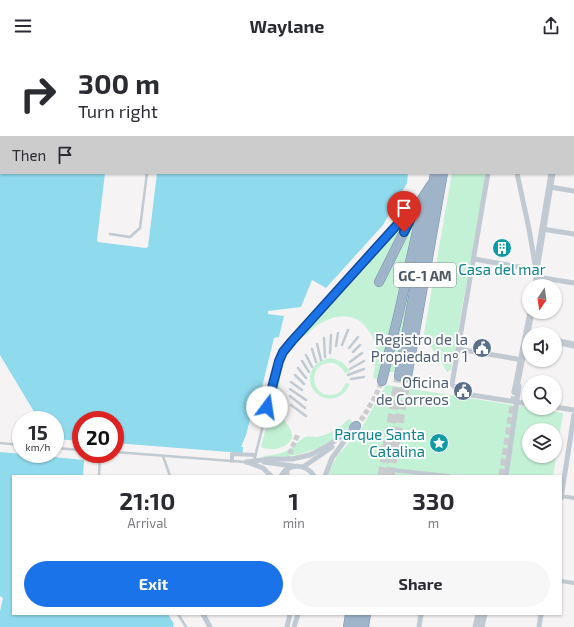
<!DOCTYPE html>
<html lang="en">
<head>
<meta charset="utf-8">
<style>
	:root { --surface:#fff; --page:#f7f7f7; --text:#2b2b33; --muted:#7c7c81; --accent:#1a73e8 }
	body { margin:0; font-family:"Exo 2",sans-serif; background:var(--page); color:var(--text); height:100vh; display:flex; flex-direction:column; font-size:15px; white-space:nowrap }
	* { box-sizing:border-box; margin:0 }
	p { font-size:13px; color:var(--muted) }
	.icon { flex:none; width:22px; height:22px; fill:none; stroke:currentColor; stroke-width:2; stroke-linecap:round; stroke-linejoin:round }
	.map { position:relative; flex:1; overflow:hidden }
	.sheet { position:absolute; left:12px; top:423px; width:550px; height:140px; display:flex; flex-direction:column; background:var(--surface); border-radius:0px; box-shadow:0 1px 3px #0004 }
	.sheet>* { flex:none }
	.top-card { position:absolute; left:0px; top:0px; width:574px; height:122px; box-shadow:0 1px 3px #0004; background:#fff; color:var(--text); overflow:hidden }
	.needle { width:26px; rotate:193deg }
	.controls { position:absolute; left:522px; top:227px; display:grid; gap:8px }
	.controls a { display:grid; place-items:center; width:40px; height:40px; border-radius:50%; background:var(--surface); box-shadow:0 1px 3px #0004; font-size:20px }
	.speed { position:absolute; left:12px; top:359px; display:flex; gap:8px; font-size:20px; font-weight:700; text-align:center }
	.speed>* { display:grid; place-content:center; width:52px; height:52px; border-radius:50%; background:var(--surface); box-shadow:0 1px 3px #0004; line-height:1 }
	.speed small { font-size:10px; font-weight:400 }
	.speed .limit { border:6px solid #d22; background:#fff; color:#111 }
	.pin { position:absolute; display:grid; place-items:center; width:34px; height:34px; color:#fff; margin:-41px -17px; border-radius:50% 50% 50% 0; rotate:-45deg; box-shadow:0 0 4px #0007 }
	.pin .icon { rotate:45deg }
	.me { position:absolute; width:44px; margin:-22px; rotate:14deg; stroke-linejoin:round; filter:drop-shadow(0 0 3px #0008) }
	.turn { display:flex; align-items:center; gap:14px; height:84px; padding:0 12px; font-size:18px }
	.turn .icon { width:52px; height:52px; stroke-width:2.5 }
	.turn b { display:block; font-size:28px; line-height:34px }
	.then { display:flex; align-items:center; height:38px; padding:0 12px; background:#0003; gap:8px; font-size:15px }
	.eta { display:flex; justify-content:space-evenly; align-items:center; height:68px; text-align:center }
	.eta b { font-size:24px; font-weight:700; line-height:28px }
	.primary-button { display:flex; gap:8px; margin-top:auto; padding:8px 12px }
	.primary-button a { flex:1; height:46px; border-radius:24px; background:var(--accent); color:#fff; font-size:16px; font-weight:700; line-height:46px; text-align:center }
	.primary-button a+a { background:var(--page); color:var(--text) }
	header { display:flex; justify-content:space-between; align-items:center; height:52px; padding:0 12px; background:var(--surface); font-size:18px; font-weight:700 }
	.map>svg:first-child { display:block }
	.green { fill:#c3f1d5; fill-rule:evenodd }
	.water { fill:#90daee }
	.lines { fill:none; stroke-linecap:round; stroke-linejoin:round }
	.minor-tunnel { stroke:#caccce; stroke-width:5; stroke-dasharray:5 2.5; stroke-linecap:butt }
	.tertiary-tunnel { stroke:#caccce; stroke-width:7; stroke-dasharray:7 3.5; stroke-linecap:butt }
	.trunk-tunnel { stroke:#caccce; stroke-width:9; stroke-dasharray:9 4.5; stroke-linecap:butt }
	.trunk-casing { stroke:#7690ad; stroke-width:10 }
	.service { stroke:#c1cad2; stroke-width:2.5 }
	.pedestrian { stroke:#c1cad2; stroke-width:4 }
	.minor { stroke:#c1cad2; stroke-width:5 }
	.tertiary { stroke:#c1cad2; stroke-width:7 }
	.trunk { stroke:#9fb4c9; stroke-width:9 }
	.route-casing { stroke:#114b97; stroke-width:10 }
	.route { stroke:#1a73e8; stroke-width:7 }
	.labels { text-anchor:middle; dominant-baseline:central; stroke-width:4; stroke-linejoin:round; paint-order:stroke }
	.shield { fill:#fff; stroke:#808990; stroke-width:1 }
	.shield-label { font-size:14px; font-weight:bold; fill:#4a5661 }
	.culture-label { font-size:15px; fill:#0d838f; stroke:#fff }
	.service-label { font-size:15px; fill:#4e5e75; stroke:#fff; text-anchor:end }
</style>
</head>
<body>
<header><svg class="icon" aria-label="menu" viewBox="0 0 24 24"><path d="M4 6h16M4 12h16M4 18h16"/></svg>Waylane<svg class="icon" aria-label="share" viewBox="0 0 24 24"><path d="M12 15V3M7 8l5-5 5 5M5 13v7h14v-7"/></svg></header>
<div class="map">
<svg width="574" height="575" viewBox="0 0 574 575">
	<rect width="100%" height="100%" fill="#f5f3f3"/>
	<g class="green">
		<polygon points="452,121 486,121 451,318 447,320 440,308 429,292 428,288 424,282"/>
		<path d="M 418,160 L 378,327 L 373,326 C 375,313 378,299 373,286 C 372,283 370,281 368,278 C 352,253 321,266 305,284 L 303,282 L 403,171 L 405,173 Z"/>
		<polygon points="417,196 396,320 389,320"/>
		<path d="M 331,306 C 340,308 346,312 350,320 L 345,321 C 341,315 336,310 328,311 C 309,313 310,342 329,343 C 333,343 338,342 341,339 C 343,337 344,333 346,331 L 350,332 C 336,362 299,340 313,316 C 317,310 323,307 331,306 Z"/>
		<path d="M 278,327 L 280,327 C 278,341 278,355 284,367 C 287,373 292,377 292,384 C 292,393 277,398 270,397 C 267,397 263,396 261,395 Z"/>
		<path d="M 386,333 L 563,361 L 553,424 L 328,424 L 331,416 L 337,404 L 361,377 ZM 529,378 L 555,378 L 555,404 L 529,404 Z"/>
		<path d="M 349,367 L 354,371 C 327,396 300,407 263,405 L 263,404 C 274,403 284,402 292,395 C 297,392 299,388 305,385 C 309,384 312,385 317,385 C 329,383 340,375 349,367 Z"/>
	</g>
	<g class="water">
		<polygon points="0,0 120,0 120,1 1,1 1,121 105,121 97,188 98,190 146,196 148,195 157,121 408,121 407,131 383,173 326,236 312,228 301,255 268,259 268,262 284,264 279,285 274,286 261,339 257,340 246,383 241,395 243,395 243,399 242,401 115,391 115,368 81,368 81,389 55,387 55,368 39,368 0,303"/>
		<polygon points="0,400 84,408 83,424 13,424 13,562 168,562 174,572 173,575 0,575 0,559 3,546 0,544"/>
	</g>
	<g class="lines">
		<g class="minor-tunnel">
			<polyline points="356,374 364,364 375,345 382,329"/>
			<path d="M 287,424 C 287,406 291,398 298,382"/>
		</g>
		<polyline class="tertiary-tunnel" points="502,424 515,340"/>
		<g class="trunk-tunnel">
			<polyline points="382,424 399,324"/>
			<polyline points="390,424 407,325"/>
		</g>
		<g class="trunk-casing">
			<g id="trunk">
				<polyline points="447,1 447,0"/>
				<polyline points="455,1 456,0"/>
				<polyline points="464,1 464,0"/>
				<polyline points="379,230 416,156 431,133"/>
				<polyline points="399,324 435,121"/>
				<polyline points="407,325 443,121"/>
				<polyline points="382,329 399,260 419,170 426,155"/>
				<polyline points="354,376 356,374"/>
				<polyline points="348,575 350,562"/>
				<polyline points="356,575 358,562"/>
				<polyline points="364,575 366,562"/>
			</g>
		</g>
		<g class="service">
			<polyline points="163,1 163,0"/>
			<polyline points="110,182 130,185 140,176 147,121"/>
			<polyline points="324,286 325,305"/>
			<polyline points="317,292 321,308"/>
			<polyline points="342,293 348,278"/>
			<polyline points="336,294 338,281"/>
			<polyline points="349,296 358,285"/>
			<polyline points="312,297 316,310"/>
			<polyline points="353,300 360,293"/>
			<polyline points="330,301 331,283"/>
			<polyline points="306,303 312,315"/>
			<polyline points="302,309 309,320"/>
			<polyline points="350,310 362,301"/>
			<polyline points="298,316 306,326"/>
			<polyline points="350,317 364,309"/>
			<polyline points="295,323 304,332"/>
			<polyline points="348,323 364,317"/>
			<polyline points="351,327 364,325"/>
			<polyline points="291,330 302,338"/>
			<polyline points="290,337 306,348"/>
			<polyline points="290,344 305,356"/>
			<polyline points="291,353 306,364"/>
			<polyline points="0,391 21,393"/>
			<polyline points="55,396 81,398"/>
			<polyline points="115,400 245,410"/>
			<polyline points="163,404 170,424"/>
			<polyline points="254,409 279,309 283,300 292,289 405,164 409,161"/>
			<polyline points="99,424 100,402"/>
			<polyline points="178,562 186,575"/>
		</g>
		<g class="pedestrian">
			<polyline points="232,409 232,402 255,403"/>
			<polyline points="392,418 449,424"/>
			<polyline points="561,444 574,446"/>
			<polyline points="561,529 574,531"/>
		</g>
		<g class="minor">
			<polyline points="491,0 491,1"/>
			<polyline points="573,41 574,41"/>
			<polyline points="573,95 574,95"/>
			<polyline points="488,121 452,332 459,341 529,352"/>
			<polyline points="550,135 574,139"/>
			<polyline points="542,177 574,182"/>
			<polyline points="474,207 536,218 529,177 517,121"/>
			<polyline points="537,225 574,231"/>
			<polyline points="458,297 517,307"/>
			<polyline points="555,355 574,358"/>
			<polyline points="246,410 270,407 292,407 310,403 327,394 354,376"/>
			<polyline points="247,410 263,416 271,424"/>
			<polyline points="264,410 293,414"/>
			<polyline points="303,415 332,395"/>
			<path d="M 281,424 C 288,411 306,411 314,424"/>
			<polyline points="325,424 332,406 351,380"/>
			<polyline points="506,424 519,334"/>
			<polyline points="561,446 574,363"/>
			<polyline points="203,562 210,575"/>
			<polyline points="287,575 290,562"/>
			<polyline points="294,575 298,562"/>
			<polyline points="419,575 421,562"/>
			<polyline points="482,575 485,562"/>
			<polyline points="539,575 541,562"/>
		</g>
		<g class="tertiary">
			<polyline points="570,1 570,0"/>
			<polyline points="536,234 537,225 536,218 552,121"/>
			<polyline points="555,289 574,293"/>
			<polyline points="515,340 531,260"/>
			<polyline points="476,575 479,562"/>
		</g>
		<use href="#trunk" class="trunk"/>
	</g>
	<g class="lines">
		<g class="route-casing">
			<polyline id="route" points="267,355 279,309 283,300 292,289 405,164 416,156 404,180"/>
		</g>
		<use href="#route" class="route"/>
	</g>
	<defs>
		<g id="building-disc" transform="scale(1)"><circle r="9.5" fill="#0f9aa8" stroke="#fff"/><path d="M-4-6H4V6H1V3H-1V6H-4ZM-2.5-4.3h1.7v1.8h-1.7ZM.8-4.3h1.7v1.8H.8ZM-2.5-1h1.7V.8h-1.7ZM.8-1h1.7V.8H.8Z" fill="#fff"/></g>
		<g id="civic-disc" transform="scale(1)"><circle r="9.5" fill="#5c6f8a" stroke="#fff"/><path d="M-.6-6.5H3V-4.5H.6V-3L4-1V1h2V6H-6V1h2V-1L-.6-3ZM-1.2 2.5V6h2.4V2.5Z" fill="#fff"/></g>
		<g id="sight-disc" transform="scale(1)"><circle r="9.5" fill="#0f9aa8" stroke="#fff"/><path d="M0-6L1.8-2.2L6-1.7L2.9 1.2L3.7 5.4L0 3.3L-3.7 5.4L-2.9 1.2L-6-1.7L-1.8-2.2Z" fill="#fff"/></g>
	</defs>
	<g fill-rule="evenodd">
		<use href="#building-disc" x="502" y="196"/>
		<use href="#civic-disc" x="482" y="296"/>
		<use href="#civic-disc" x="463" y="339"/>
		<use href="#sight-disc" x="439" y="391"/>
	</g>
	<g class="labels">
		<rect class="shield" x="394" y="211" width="62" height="24" rx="3"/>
		<g class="shield-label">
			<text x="425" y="223">GC-1 AM</text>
		</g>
		<g class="culture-label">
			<text x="502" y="217">Casa del mar</text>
			<text x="425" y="382" text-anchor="end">Parque Santa<tspan x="425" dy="17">Catalina</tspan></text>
		</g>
		<g class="service-label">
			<text x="468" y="287">Registro de la<tspan x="468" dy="17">Propiedad nº 1</tspan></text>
			<text x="449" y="330">Oficina<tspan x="449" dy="17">de Correos</tspan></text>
		</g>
	</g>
</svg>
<div class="controls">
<a><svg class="needle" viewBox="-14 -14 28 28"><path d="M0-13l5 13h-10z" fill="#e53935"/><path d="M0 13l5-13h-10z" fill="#7c7c81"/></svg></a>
<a><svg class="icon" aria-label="sound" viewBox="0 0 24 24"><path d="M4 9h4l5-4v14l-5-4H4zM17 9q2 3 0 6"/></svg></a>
<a><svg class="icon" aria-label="search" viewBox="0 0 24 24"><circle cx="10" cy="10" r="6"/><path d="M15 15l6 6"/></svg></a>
<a><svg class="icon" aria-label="layers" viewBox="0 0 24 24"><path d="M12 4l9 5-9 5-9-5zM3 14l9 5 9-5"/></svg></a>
</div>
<div class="speed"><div>15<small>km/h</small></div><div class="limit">20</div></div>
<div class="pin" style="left:404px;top:180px;background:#d93025"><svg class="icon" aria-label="arrive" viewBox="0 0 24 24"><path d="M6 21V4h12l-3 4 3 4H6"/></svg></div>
<svg class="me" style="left:267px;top:355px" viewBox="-20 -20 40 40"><circle r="19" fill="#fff"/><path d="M0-13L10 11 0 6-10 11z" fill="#1a73e8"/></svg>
<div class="top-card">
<div class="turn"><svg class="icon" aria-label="right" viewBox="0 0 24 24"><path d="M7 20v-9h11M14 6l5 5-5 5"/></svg><div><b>300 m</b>Turn right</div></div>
<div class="then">Then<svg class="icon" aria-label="arrive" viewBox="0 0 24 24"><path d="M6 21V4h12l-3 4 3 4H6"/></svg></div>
</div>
<section class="sheet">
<div class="eta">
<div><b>21:10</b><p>Arrival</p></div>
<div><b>1</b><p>min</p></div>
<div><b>330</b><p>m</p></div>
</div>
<div class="primary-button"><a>Exit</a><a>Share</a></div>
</section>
</div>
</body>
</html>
